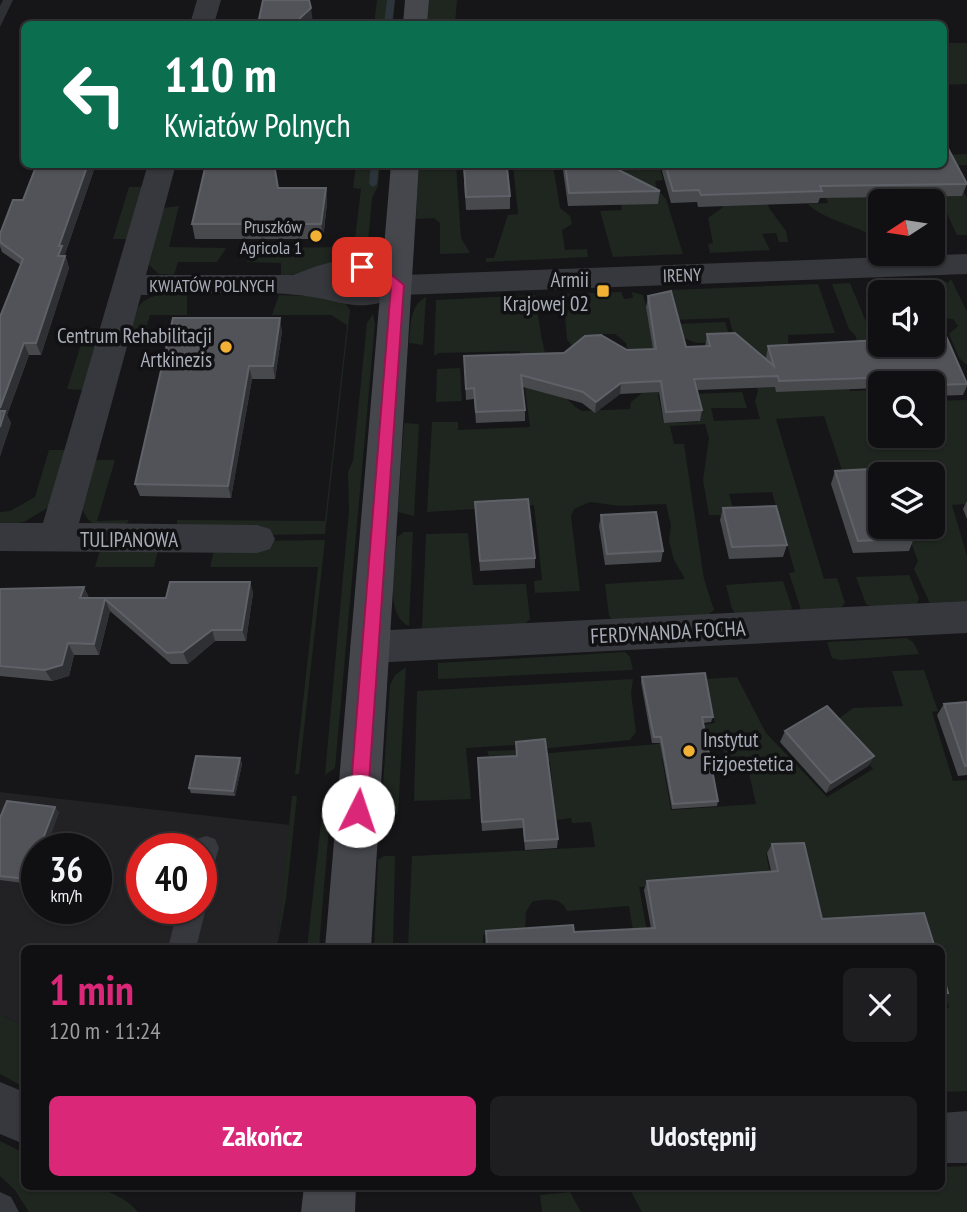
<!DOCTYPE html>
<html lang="pl">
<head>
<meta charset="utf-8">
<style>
	:root { --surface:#101012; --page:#1e1e20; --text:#f1f3f6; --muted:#9c9d9f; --line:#303032; --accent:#db2777 }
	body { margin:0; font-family:"PT Sans Narrow",sans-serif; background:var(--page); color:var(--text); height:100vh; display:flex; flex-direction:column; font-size:26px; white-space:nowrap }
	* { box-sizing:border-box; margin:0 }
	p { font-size:23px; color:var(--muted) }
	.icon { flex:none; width:38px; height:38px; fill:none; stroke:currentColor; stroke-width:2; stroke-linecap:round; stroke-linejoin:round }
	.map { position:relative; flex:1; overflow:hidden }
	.drawer { position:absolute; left:21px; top:945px; width:924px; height:245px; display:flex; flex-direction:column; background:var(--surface); border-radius:10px; box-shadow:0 2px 5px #0004,0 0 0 2px var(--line) }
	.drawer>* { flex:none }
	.top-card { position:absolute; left:21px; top:21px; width:926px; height:147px; border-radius:10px; box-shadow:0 2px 5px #0004,0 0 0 2px var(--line); background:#0b6e4f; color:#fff; overflow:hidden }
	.needle { width:46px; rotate:258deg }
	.tools { position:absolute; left:868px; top:189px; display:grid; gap:14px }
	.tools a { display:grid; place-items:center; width:77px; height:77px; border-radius:10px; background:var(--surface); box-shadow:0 2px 5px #0004,0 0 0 2px var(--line); font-size:35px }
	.speed { position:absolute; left:21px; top:833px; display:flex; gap:14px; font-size:35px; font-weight:700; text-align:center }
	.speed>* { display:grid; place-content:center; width:91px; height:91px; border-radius:50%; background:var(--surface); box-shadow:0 2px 5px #0004,0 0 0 2px var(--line); line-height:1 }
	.speed small { font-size:18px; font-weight:400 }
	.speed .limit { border:10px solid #d22; background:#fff; color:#111 }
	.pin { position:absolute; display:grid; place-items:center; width:60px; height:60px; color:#fff; margin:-30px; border-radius:14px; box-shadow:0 4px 10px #0006 }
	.me { position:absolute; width:77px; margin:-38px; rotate:4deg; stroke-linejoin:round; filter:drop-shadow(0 0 5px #0008) }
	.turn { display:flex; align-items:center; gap:24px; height:147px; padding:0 28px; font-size:32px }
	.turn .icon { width:91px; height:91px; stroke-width:2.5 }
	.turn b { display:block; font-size:49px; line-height:60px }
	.round { display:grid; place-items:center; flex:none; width:74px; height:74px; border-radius:10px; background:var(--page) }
	.headline { display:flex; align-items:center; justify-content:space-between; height:119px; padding:0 28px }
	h1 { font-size:42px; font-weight:700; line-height:52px; color:var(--accent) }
	.button { display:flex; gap:14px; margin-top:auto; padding:14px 28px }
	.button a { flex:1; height:80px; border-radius:10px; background:var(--accent); color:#fff; font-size:28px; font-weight:700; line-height:80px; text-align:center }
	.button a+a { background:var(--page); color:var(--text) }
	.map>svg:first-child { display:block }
	.built { fill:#222225; fill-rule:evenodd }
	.green { fill:#1e261f }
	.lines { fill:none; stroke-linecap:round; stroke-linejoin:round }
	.stream { fill:#2c353c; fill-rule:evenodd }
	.lane { fill:#37383d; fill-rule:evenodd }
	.street { fill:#37383d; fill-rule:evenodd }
	.secondary { fill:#45474d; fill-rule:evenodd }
	.wall { fill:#47494d }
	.shaded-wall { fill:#2f3033 }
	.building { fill:#525359; stroke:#5f6168; stroke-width:2 }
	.route { fill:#db2777; stroke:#8e194d; stroke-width:2 }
	.poi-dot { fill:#f2b134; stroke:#111113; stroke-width:2.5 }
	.labels { text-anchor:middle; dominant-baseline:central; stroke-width:7; stroke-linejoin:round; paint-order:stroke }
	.far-poi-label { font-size:18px; fill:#a8adb8; stroke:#111113; text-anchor:end }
	.far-street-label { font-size:18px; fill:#a8adb8; stroke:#111113 }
	.poi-label { font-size:21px; fill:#a8adb8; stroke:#111113; text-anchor:end }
	.street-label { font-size:21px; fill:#a8adb8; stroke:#111113 }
</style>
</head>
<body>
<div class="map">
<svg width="967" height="1212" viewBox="0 0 967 1212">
	<rect width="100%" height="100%" fill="#161618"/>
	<path class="built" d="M 0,792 L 290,825 L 277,948 L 24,948 L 24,1026 L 0,1015 ZM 37,849 L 96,849 L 96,908 L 37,908 ZM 142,849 L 201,849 L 201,908 L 142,908 Z"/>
	<g class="green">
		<polygon points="377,0 395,0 393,24 374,24"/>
		<polygon points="429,0 457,0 455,24 427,24"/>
		<polygon points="943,43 967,43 967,84 943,85"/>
		<path d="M 967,154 L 967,165 L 951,166 L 967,198 L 967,235 L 957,235 L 925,167 L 866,169 L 876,192 L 869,192 L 873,202 L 880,202 L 880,238 L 876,239 C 855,223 826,222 808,204 L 828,203 L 821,182 L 827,181 L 821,165 L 943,164 L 943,155 Z"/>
		<polygon points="356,165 380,165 378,186 372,198 368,242 351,258 351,262 281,277 281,263 247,262 245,248 354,247 361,189 353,188"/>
		<polygon points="419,165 456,165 461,238 470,253 440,254 440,223 434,218 416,219"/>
		<polygon points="513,165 553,165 560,208 570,216 572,224 562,230 565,250 587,249 588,257 486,262 486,258 494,258 508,215 518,214"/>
		<polygon points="612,165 659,165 663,180 655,181 657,189 666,199 683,254 613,257 600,211 622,210"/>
		<polygon points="755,165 769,208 786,231 788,242 779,242 776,233 762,234 770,250 710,253 708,244 713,243 708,218 722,208"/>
		<polygon points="129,187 142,187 127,239 113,239"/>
		<polygon points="179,206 169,247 226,248 217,262 178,262 174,275 159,274 149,265 163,208"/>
		<polygon points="941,279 948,283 951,279 967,312 967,365 959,358 949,334 958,326 953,319 939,318 933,326 933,292 880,292 880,296 871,291 867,282"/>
		<path d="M 850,283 L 874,341 L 880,383 L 880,436 L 933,436 L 933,401 L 967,400 L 967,504 L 952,505 L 967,556 L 967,601 L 930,603 L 914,569 L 918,561 L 906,529 L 908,527 L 933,527 L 933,474 L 880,474 L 846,482 L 824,416 L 776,419 L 824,579 L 837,578 L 845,603 L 841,608 L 801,610 L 789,573 L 795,572 L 772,492 L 729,494 L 735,515 L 709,515 L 703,480 L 709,438 L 705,424 L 670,426 L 674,444 L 684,444 L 704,579 L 714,610 L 708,615 L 613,620 L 609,616 L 605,584 L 685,579 L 674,560 L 669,541 L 671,526 L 666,504 L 620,506 L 590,502 L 574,509 L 571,516 L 580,591 L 535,593 L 534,581 L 542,580 L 534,505 L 427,512 L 432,422 L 458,422 L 458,430 L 530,427 L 520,351 L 439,353 L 434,356 L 436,300 L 535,295 C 541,333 545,390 582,411 L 630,409 L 631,402 L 641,394 L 638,373 L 631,370 L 626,343 L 615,334 L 603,334 L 603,338 L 571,345 L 567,339 L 563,294 L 621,292 L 624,299 L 633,298 L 632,292 L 643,295 L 665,378 L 658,395 L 664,423 L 698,422 L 692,394 L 742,392 L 747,408 L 711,408 L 714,421 L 760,419 L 755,401 L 758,391 L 747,360 L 736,343 L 729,318 L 672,320 L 665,294 L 671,290 L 818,284 L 835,333 L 788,335 L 789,355 L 848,386 L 850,391 L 873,390 L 855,335 L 849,329 L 832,284 Z"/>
		<path d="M 160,295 L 187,295 L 187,315 L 150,315 L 146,329 L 130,329 C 135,310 138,299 160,295 Z"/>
		<polygon points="279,295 310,296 345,302 350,310 325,534 259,535 177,529 177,520 325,521 347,325 331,315 272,315"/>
		<path d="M 426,297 L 423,345 L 409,343 C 411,326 409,306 426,297 Z"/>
		<polygon points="373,314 375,324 335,768 325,775 349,511 348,472 353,461 367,323"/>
		<polygon points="725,322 731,341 697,343 681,337 674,324"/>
		<polygon points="83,338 98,338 83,390 67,389"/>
		<polygon points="460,368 462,401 436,402 437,369"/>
		<polygon points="404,423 419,424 414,516 398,512"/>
		<polygon points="49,450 65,450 49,507 24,522 0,525 0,512 10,511 35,497"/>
		<path d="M 95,460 L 115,460 L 97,521 L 129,520 L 123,529 C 103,528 90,529 82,508 Z"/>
		<path d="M 404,532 L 413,532 L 409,626 C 383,614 396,561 397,537 Z"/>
		<polygon points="468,533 473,585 526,584 530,619 525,624 422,629 426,534"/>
		<polygon points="325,540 299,774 295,774 318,567 210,567 214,550 257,541"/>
		<polygon points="100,550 158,550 154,567 95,567"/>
		<polygon points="909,575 919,598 917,604 872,607 866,604 856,577"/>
		<polygon points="783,581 792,608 790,611 736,614 732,609 726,585"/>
		<polygon points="907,638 914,643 919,654 840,660 832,658 827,642"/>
		<polygon points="625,652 630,657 633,670 438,679 438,663"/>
		<polygon points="406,667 398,814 381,814 390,685 395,675"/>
		<path d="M 924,670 L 938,711 L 932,712 L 953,781 L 967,780 L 967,1091 L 942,1092 L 942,1009 L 949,1008 L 942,983 L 942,948 L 819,924 L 799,851 L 766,853 L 776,905 L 733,879 L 639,887 L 650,948 L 636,948 L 629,906 L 567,911 C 561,896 545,899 532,902 L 526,912 L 525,932 L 483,935 L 483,948 L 408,948 L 412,856 L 595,847 L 591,822 L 572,823 L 571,818 L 556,820 L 550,762 L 509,764 L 509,755 L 489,756 L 487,751 L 514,750 L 526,755 L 669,743 L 672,758 L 662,759 L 671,810 L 756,804 L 745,756 L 726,757 L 721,744 L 707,745 L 702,725 L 715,723 L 705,679 L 737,677 L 766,733 L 827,797 L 873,769 L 856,749 L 863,744 L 837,720 L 853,708 L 903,706 L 892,671 Z"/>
		<polygon points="633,679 631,693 636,732 630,740 540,749 532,744 466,748 471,799 414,801 417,691"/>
		<polygon points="292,796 297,796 286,899 277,948"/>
		<polygon points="324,796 331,803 319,948 307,948"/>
		<polygon points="384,856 395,856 393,948 374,948 378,860"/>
		<polygon points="0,1015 24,1026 24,1087 0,1074"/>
		<path d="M 0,1141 L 24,1153 L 24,1186 C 63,1186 110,1179 138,1212 L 29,1212 L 15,1190 L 0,1176 Z"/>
		<polygon points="967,1166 967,1212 642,1212 629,1188 942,1186 942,1167"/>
		<polygon points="570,1192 581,1212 542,1212 540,1195"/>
	</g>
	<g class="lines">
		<g class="stream">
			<polygon points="387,0 395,0 392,24 384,24"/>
			<polygon points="371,164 379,164 377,184 373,187 369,184"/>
		</g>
		<g class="lane">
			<polygon points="206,836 215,839 219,848 210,878 201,881 201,849 193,849 197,839"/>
			<polygon points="202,899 206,908 196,948 168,948 178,908 201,908"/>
			<polygon points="0,1192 11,1197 19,1212 0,1212"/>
		</g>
		<g class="street">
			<polygon points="197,0 221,0 214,24 190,24"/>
			<path d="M 148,164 L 176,164 L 146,275 L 293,275 L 317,266 L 351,257 L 384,263 L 404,275 L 967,254 L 967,274 L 402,295 C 355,316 343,299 297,295 C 249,290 190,295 141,295 L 79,523 L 257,525 L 270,529 L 275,539 L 270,549 L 257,553 L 0,551 L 0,523 L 43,523 ZM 351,277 L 363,277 L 374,283 L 355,286 L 333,282 Z"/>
			<polygon points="967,601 967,633 370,663 356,659 350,647 356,635 370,631"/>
			<polygon points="0,1082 24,1092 24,1144 0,1134"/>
			<polygon points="967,1111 967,1163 942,1163 942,1113"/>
		</g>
		<g class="secondary">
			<polygon points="405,0 429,0 427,24 403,24"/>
			<polygon points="391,164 419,164 371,948 325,948"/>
			<polygon points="304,1186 356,1186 355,1212 301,1212"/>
		</g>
	</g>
	<g class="wall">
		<polygon points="37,164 96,164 65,254 69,268 41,355 29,355 7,415 11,423 0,456 0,317 21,265 2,252 0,246 0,234 23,200"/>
		<polygon points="463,164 495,164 510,196 510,209 466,210"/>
		<polygon points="563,164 607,164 660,191 658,204 568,206 563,170"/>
		<polygon points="663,164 943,164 967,184 962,196 820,198 818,203 698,207 697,202 671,203 662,171"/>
		<polygon points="278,188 326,188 327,203 323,239 195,239 192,224"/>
		<polygon points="648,296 686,347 705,347 707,334 766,358 768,346 967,382 967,386 963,395 933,396 933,383 880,383 880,388 776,392 775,387 697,390 702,410 700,421 664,423 659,392 620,394 595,413 582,403 523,387 525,410 525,421 476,423 474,399 466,400 464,356 653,349 646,307"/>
		<polygon points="282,331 275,379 252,379 231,498 140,496 135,484"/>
		<polygon points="835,471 914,538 909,551 853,553 831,484"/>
		<polygon points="967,501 967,519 963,509"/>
		<polygon points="475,502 535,558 535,568 480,571"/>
		<polygon points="723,508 787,545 783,557 729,559 720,520"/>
		<polygon points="601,515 663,551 661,562 605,565 599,526"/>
		<polygon points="250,582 253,593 246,641 215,641 188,664 171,664 110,611 99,655 74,655 69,676 52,681 0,676 0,589 84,587 89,598 166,598"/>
		<polygon points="642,677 713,717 711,722 703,723 718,801 717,806 672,809 660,743 652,743 641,682"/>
		<polygon points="967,702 967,775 958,776 937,715 944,704"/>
		<polygon points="785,731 874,756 868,766 826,793 780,742"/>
		<polygon points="516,742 558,839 557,848 525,850 523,828 482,831 478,767 516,756"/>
		<polygon points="240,758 242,764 235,796 191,793 189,788"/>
		<polygon points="59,812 45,849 37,849 31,884 0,880 0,818"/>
		<polygon points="804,843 822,919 924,913 935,948 487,948 486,931 573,925 574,932 651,928 644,890 647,881 771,871 767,853 772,844"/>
	</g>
	<g class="shaded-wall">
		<polygon points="3,0 13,0 0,27 0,6"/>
		<polygon points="311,8 313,23 311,24 299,24 300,18"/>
		<polygon points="88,164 96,164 65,254 69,268 41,355 36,343 59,246"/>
		<polygon points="326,188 327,203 323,239 321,224"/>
		<polygon points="280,318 282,331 275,379 273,366"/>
		<polygon points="24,343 29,355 7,415 11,423 0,456 0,408"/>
		<polygon points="249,366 252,379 231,498 228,486"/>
		<polygon points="621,383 620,394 595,413 596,402"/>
		<polygon points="250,582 253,593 246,641 242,630"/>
		<polygon points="84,587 89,599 80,598"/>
		<polygon points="105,599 110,611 99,655 94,644"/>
		<polygon points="212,630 215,641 188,664 183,652"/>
		<polygon points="68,643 74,655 69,676 52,681 45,670"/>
		<polygon points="874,756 868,766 826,793 831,783"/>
		<polygon points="240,758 242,764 235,796 233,791"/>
		<polygon points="55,807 59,812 45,849 39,849"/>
		<polygon points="37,854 37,869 31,884 27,879"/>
	</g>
	<g class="building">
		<polygon points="263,0 309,0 311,8 300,18 299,24 258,24"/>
		<polygon points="943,139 967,184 820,186 822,191 701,195 699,190 673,191 665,164 943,164"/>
		<polygon points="37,164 88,164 59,246 62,246 58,256 65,256 36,343 24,343 0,408 0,317 23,259 0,242 0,234 13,200 23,200"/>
		<polygon points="206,164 274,164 278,188 326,188 321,224 192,224"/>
		<polygon points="464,164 495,164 507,168 510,196 466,197"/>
		<polygon points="565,164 607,164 660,191 569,193"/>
		<polygon points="671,291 686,347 710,346 707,334 735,333 774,366 768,346 880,340 880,345 933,345 933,337 946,336 967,384 933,385 933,383 901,383 898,377 779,381 778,376 694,379 702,410 666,412 661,381 621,383 596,402 583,392 521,375 525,410 476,412 474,388 466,389 464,356 564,353 585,336 601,335 627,350 656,349 648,296"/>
		<polygon points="173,318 280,318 273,366 249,366 228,486 135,484"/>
		<polygon points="0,411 5,411 0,427"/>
		<polygon points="888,468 890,474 880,474 880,527 910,527 914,538 858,541 835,471"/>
		<polygon points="528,499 535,558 480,561 475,502"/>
		<polygon points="776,506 787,545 732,547 723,508"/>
		<polygon points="656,512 663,551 607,554 601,515"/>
		<polygon points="170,582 250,582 242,630 212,630 183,652 167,653 105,599 94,644 68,643 62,665 45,670 0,666 0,589 84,587 80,598 166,598"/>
		<polygon points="705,673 713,717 702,717 718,801 673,804 661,737 654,737 642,677"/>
		<polygon points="967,702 967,766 965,766 944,704"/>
		<polygon points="827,706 874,756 831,783 785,731"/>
		<polygon points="545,739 558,839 525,841 523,819 482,822 478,758 517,756 516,742"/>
		<polygon points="196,756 240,758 233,791 189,788"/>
		<polygon points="7,801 55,807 39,849 37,849 37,854 27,879 0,876 0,818"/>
		<polygon points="804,843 822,919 924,913 935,948 487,948 486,931 573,925 574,932 655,928 647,881 778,871 772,844"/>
		<polygon points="942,971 948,993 942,993"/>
	</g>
	<polygon class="route" points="362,263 382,267 404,285 367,811 364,817 358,820 352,817 349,811 391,286 373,273 357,269 357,264"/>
	<g class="poi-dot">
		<circle cx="316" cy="236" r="7"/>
		<rect x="596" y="284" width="14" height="14" rx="3.5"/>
		<circle cx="226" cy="347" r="7"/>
		<circle cx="689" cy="751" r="7"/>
	</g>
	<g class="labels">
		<g class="far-poi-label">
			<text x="302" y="226">Pruszków<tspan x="302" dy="21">Agricola 1</tspan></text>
		</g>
		<g class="far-street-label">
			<text transform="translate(682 275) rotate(-2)">IRENY</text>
			<text x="212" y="285">KWIATÓW POLNYCH</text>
		</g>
		<g class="poi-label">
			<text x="589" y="279">Armii<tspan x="589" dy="24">Krajowej 02</tspan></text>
			<text x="212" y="335">Centrum Rehabilitacji<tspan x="212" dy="24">Artkinezis</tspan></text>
			<text x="703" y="739" text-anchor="start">Instytut<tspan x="703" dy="24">Fizjoestetica</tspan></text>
		</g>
		<g class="street-label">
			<text x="129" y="539">TULIPANOWA</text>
			<text transform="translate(668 632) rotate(-3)">FERDYNANDA FOCHA</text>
		</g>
	</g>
</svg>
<div class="tools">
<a><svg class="needle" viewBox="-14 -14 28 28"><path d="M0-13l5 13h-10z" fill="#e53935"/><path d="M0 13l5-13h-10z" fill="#9c9d9f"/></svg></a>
<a><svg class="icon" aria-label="sound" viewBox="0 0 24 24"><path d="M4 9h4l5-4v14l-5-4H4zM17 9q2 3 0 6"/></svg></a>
<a><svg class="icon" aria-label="search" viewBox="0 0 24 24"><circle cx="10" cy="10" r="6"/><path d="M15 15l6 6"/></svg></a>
<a><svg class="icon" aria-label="layers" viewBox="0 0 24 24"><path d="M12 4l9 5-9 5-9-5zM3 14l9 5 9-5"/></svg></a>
</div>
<div class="speed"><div>36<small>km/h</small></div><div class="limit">40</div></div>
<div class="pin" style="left:362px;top:267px;background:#d93025"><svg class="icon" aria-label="arrive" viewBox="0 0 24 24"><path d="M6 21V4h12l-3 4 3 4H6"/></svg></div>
<svg class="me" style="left:358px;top:811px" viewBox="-20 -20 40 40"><circle r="19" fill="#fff"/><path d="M0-13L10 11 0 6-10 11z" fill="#db2777"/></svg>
<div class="top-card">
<div class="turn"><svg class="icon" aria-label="left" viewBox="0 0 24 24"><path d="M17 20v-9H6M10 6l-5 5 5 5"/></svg><div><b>110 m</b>Kwiatów Polnych</div></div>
</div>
<section class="drawer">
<div class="headline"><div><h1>1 min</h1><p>120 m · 11:24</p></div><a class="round"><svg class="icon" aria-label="close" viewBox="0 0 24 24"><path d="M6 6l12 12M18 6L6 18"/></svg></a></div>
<div class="button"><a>Zakończ</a><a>Udostępnij</a></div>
</section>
</div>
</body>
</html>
